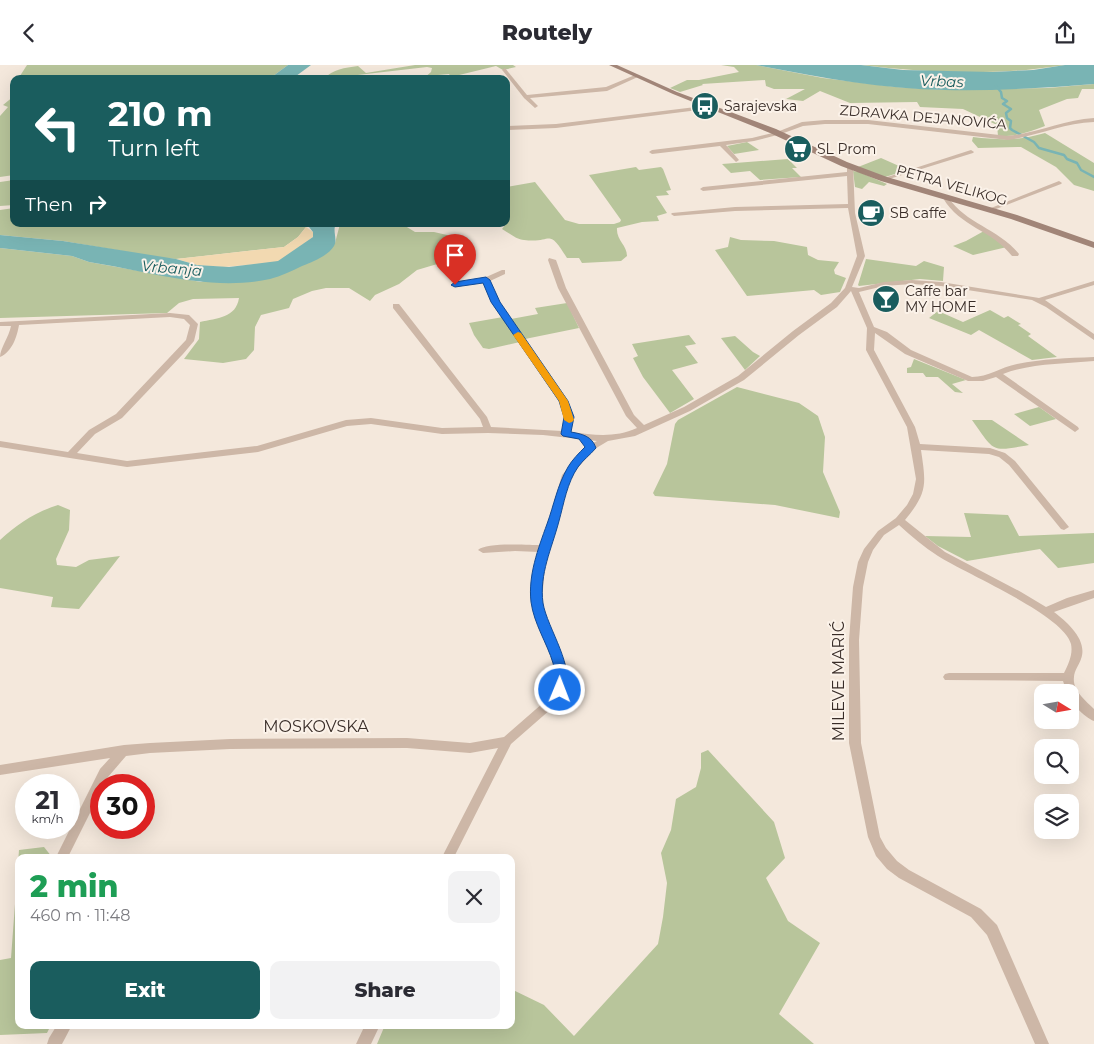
<!DOCTYPE html>
<html lang="en">
<head>
<meta charset="utf-8">
<style>
	:root { --surface:#fff; --page:#f2f2f3; --text:#2b2b33; --muted:#7c7c81; --accent:#1a5d5e }
	body { margin:0; font-family:Montserrat,sans-serif; background:var(--page); color:var(--text); height:100vh; display:flex; flex-direction:column; font-size:19px; white-space:nowrap }
	* { box-sizing:border-box; margin:0 }
	p { font-size:16px; color:var(--muted) }
	.icon { flex:none; width:28px; height:28px; fill:none; stroke:currentColor; stroke-width:2; stroke-linecap:round; stroke-linejoin:round }
	.map { position:relative; flex:1; overflow:hidden }
	.sheet { position:absolute; left:15px; top:789px; width:500px; height:175px; display:flex; flex-direction:column; background:var(--surface); border-radius:10px; box-shadow:0 5px 20px #0002 }
	.sheet>* { flex:none }
	.banner { position:absolute; left:10px; top:10px; width:500px; height:152px; border-radius:10px; box-shadow:0 5px 20px #0002; background:#1a5d5e; color:#fff; overflow:hidden }
	.needle { width:32px; rotate:101deg }
	.controls { position:absolute; left:1034px; top:619px; display:grid; gap:10px }
	.controls a { display:grid; place-items:center; width:45px; height:45px; border-radius:10px; background:var(--surface); box-shadow:0 5px 20px #0002; font-size:25px }
	.speed { position:absolute; left:15px; top:709px; display:flex; gap:10px; font-size:25px; font-weight:700; text-align:center }
	.speed>* { display:grid; place-content:center; width:65px; height:65px; border-radius:50%; background:var(--surface); box-shadow:0 5px 20px #0002; line-height:1 }
	.speed small { font-size:12px; font-weight:400 }
	.speed .limit { border:8px solid #d22; background:#fff; color:#111 }
	.pin { position:absolute; display:grid; place-items:center; width:42px; height:42px; color:#fff; margin:-51px -21px; border-radius:50% 50% 50% 0; rotate:-45deg; box-shadow:0 0 5px #0007 }
	.pin .icon { rotate:45deg }
	.me { position:absolute; width:55px; margin:-28px; rotate:1deg; stroke-linejoin:round; filter:drop-shadow(0 0 4px #0008) }
	.turn { display:flex; align-items:center; gap:18px; height:105px; padding:0 15px; font-size:22px }
	.turn .icon { width:65px; height:65px; stroke-width:2.5 }
	.turn b { display:block; font-size:35px; line-height:42px }
	.then { display:flex; align-items:center; height:48px; padding:0 15px; background:#0003; gap:10px; font-size:19px }
	.round { display:grid; place-items:center; flex:none; width:52px; height:52px; border-radius:10px; background:var(--page) }
	.headline { display:flex; align-items:center; justify-content:space-between; height:85px; padding:0 15px }
	h1 { font-size:30px; font-weight:800; line-height:38px; color:#1e9e55 }
	.action { display:flex; gap:10px; margin-top:auto; padding:10px 15px }
	.action a { flex:1; height:58px; border-radius:10px; background:var(--accent); color:#fff; font-size:20px; font-weight:800; line-height:58px; text-align:center }
	.action a+a { background:var(--page); color:var(--text) }
	header { display:flex; justify-content:space-between; align-items:center; height:65px; padding:0 15px; background:var(--surface); font-size:22px; font-weight:800 }
	.map>svg:first-child { display:block }
	.green { fill:#b8c59b }
	.sand { fill:#f2d9b1 }
	.water { fill:#79b4b4 }
	.lines { fill:none; stroke-linecap:round; stroke-linejoin:round }
	.stream { stroke:#79b4b4; stroke-width:2.5 }
	.street { fill:#cdb7a7; fill-rule:evenodd }
	.secondary { fill:#a18578; fill-rule:evenodd }
	.route { fill:#1a73e8; stroke:#114b97 }
	.slow { fill:#f59e0b }
	.labels { text-anchor:middle; dominant-baseline:central; stroke-width:4; stroke-linejoin:round; paint-order:stroke }
	.far-poi-label { font-size:14px; fill:#392d28; stroke:#fbf2e9; text-anchor:start }
	.far-street-label { font-size:14px; fill:#392d28; stroke:#fbf2e9 }
	.far-water-label { font-size:15px; font-style:italic; fill:#1a5d5e; stroke:#fbf2e9 }
	.street-label { font-size:16px; fill:#392d28; stroke:#fbf2e9 }
</style>
</head>
<body>
<header><svg class="icon" aria-label="back" viewBox="0 0 24 24"><path d="M15 5l-7 7 7 7"/></svg>Routely<svg class="icon" aria-label="share" viewBox="0 0 24 24"><path d="M12 15V3M7 8l5-5 5 5M5 13v7h14v-7"/></svg></header>
<div class="map">
<svg width="1094" height="979" viewBox="0 0 1094 979">
	<rect width="100%" height="100%" fill="#f4e8dc"/>
	<g class="green">
		<polygon points="27,0 288,0 269,14 18,14"/>
		<path d="M 415,0 L 513,0 L 516,2 L 503,5 L 496,1 L 451,12 L 449,9 L 438,10 L 436,14 L 423,14 L 431,7 L 432,3 L 427,2 L 323,14 C 334,4 344,3 358,1 L 366,8 Z"/>
		<path d="M 721,0 L 756,0 L 823,13 L 896,22 L 945,25 L 1048,23 L 1094,19 L 1094,24 L 1082,24 L 1078,33 L 1067,34 L 1039,45 L 1045,61 C 1029,67 1015,72 998,71 L 997,60 L 963,44 L 920,42 L 917,37 L 850,38 L 820,26 L 803,36 L 786,34 L 805,24 L 774,24 L 766,21 L 765,15 L 702,19 L 703,20 L 680,27 L 670,23 L 687,15 L 699,15 L 739,7 L 734,2 Z"/>
		<path d="M 861,0 L 1065,0 C 997,11 929,8 861,0 Z"/>
		<polygon points="14,31 14,110 0,112 0,51 8,42 3,40"/>
		<path d="M 1045,68 L 1094,98 L 1094,126 L 1074,120 L 1056,102 L 1021,82 L 978,83 L 972,76 L 973,72 C 1000,75 1018,76 1045,68 Z"/>
		<polygon points="747,77 759,85 734,89 727,81"/>
		<polygon points="881,93 908,105 885,112 858,102"/>
		<polygon points="788,94 797,103 792,103 801,112 760,115 750,106 731,108 722,99"/>
		<path d="M 636,102 L 639,105 L 661,102 L 663,104 L 671,125 L 666,126 L 669,130 L 656,131 L 667,148 L 657,151 L 659,156 L 642,157 L 617,163 C 616,175 627,180 627,191 L 621,196 L 582,198 L 579,193 L 567,193 C 547,161 553,179 524,175 C 517,175 509,168 502,164 L 506,159 L 506,122 L 535,117 L 565,155 L 579,159 L 614,159 L 620,157 L 621,155 L 589,110 Z"/>
		<polygon points="853,106 859,107 887,119 884,121 869,117 862,124 855,122"/>
		<polygon points="14,115 14,140 0,141 0,117"/>
		<path d="M 14,143 L 14,159 L 266,159 L 272,161 C 281,156 297,158 306,162 L 298,172 L 284,182 L 176,194 L 163,193 L 63,176 L 0,170 L 0,145 Z"/>
		<path d="M 340,159 L 402,159 L 415,167 L 434,167 L 447,170 L 459,183 L 444,197 L 417,205 L 399,219 L 375,230 L 370,236 L 349,223 L 326,223 L 312,226 L 293,234 L 289,243 L 261,250 L 255,262 L 254,285 L 246,294 L 223,298 L 184,294 L 199,274 L 200,257 C 217,253 236,253 239,233 L 193,234 L 179,238 L 167,248 L 0,253 L 0,183 L 72,191 L 89,197 L 201,217 L 335,178 Z"/>
		<polygon points="984,166 1007,182 973,190 953,181 966,176"/>
		<polygon points="730,172 741,175 774,176 807,182 808,190 818,195 839,197 834,205 835,209 846,213 840,227 821,230 814,225 747,231 715,185 728,182"/>
		<polygon points="866,194 916,201 924,196 944,202 943,216 920,214 859,221 858,220"/>
		<polygon points="567,238 579,263 525,274 511,254 538,249 535,243"/>
		<polygon points="990,245 1004,253 1008,251 1021,259 1018,260 1031,269 1028,271 1057,292 1032,295 979,265 971,270 929,253 938,246 963,257"/>
		<polygon points="503,252 520,277 489,284 483,283 474,270 469,258"/>
		<polygon points="689,270 696,279 685,281 698,298 672,305 694,334 670,348 643,312 633,293 638,291 632,279"/>
		<polygon points="735,271 753,287 760,291 745,305 721,273"/>
		<polygon points="914,294 966,315 952,319 963,328 955,327 938,312 926,312 923,308 907,308 907,303 911,302"/>
		<polygon points="737,322 799,338 818,351 825,372 823,407 840,447 839,453 775,440 655,431 653,428 667,399 675,359 678,355"/>
		<polygon points="1039,342 1056,354 1030,361 1014,349"/>
		<path d="M 972,355 L 992,355 L 1029,380 C 990,387 995,387 972,355 Z"/>
		<path d="M 58,440 L 70,445 L 69,465 L 56,494 L 57,500 L 76,502 L 89,495 L 120,491 L 79,544 L 51,542 L 53,532 L 0,523 L 0,475 C 17,459 36,447 58,440 Z"/>
		<polygon points="964,448 1008,450 1019,471 1094,468 1094,498 1058,503 1040,484 967,496 938,481 925,471 971,472"/>
		<polygon points="708,685 774,757 785,793 766,813 788,856 820,878 779,949 814,979 377,979 385,960 511,960 511,924 544,940 574,971 658,879 663,852 667,818 661,788 671,765 676,734 696,722 701,703 701,688"/>
		<polygon points="44,782 52,792 19,792 19,960 51,960 47,968 0,970 0,895 11,893 19,785"/>
	</g>
	<polygon class="sand" points="306,162 313,167 313,172 282,195 273,198 223,202 197,200 176,194 284,182 298,172"/>
	<g class="water">
		<polygon points="288,0 311,0 292,14 269,14"/>
		<path d="M 756,0 L 861,0 L 903,5 L 993,7 L 1033,5 L 1065,0 L 1094,0 L 1094,19 C 1045,23 995,26 945,25 C 882,24 819,12 756,0 Z"/>
		<path d="M 298,159 L 336,159 C 332,166 338,174 334,181 C 328,191 312,197 302,201 C 292,206 281,211 270,214 C 210,227 148,206 89,197 L 72,191 L 0,183 L 0,170 L 63,176 L 176,194 L 197,200 L 229,202 L 278,196 L 313,172 L 313,167 L 309,162 Z"/>
	</g>
	<g class="lines">
		<polyline class="stream" points="996,21 1001,27 1002,33 1007,36 1003,39 1011,44 1006,48 1007,53 1011,56 1010,63 1012,65 1034,77 1039,83 1064,90 1067,94 1077,98 1081,105 1094,112"/>
		<g class="street">
			<polygon points="505,3 527,30 606,22 635,10 640,11 607,26 530,33 538,41 535,43 524,33 503,6 502,5"/>
			<polygon points="712,40 714,41 714,43 556,63 506,65 506,61 556,59"/>
			<path d="M 1094,53 L 1094,57 C 1064,58 1037,71 1008,75 L 868,59 L 825,59 L 803,61 L 781,69 L 754,76 L 726,80 L 739,95 L 736,97 L 720,81 L 652,89 L 649,87 L 652,85 L 752,73 L 777,67 L 802,57 L 825,55 L 868,55 L 1008,71 C 1037,68 1064,55 1094,53 Z"/>
			<polygon points="971,85 974,87 973,88 886,115 881,114"/>
			<path d="M 850,99 L 853,101 L 855,148 L 865,191 L 852,222 L 859,223 L 884,217 L 912,215 L 941,217 L 1039,233 L 1094,216 L 1094,220 L 1045,235 L 1094,269 L 1094,275 L 1046,242 L 1032,235 L 941,221 L 912,219 L 884,221 L 859,227 L 874,262 L 887,267 L 911,285 L 972,312 C 988,312 1001,302 1017,299 C 1042,294 1068,293 1094,292 L 1094,296 C 1063,299 1032,298 1003,309 L 1078,362 L 1079,364 L 1075,367 L 996,312 L 983,316 L 968,316 L 905,289 L 875,268 L 874,285 L 915,362 L 920,379 L 990,383 L 1005,388 L 1015,396 L 1069,462 L 1064,465 L 1061,464 L 1009,400 L 999,392 L 989,389 L 921,385 C 926,419 928,427 905,455 L 945,487 L 1021,527 L 1046,542 L 1067,533 L 1094,525 L 1094,533 L 1054,547 C 1068,558 1088,575 1081,594 C 1079,600 1074,606 1074,612 C 1072,625 1086,636 1094,644 L 1094,656 C 1084,652 1070,638 1070,628 L 1067,628 L 1063,616 L 945,615 L 943,612 L 945,609 L 949,608 L 1064,608 C 1069,598 1073,589 1071,579 C 1064,550 964,508 938,491 C 924,482 911,471 899,460 L 884,470 L 873,485 L 868,497 L 863,522 L 859,575 L 861,678 L 880,772 L 886,783 L 897,796 L 909,805 L 981,844 L 997,860 L 1049,979 L 1035,979 L 987,870 L 971,852 L 899,813 L 887,804 L 876,791 L 868,772 L 849,678 L 849,575 L 853,522 L 858,497 L 864,484 L 878,466 L 896,453 L 907,440 L 913,429 L 916,414 L 907,362 L 866,285 L 867,263 L 851,226 L 837,242 L 799,270 L 744,315 L 690,346 L 635,371 L 608,376 L 593,385 L 571,411 L 545,499 L 542,537 L 545,551 L 566,600 L 566,625 L 551,644 L 511,679 L 454,792 L 442,792 L 498,683 L 470,688 L 407,683 L 230,684 L 150,688 L 126,691 L 108,712 L 104,720 L 101,720 L 101,726 L 68,792 L 56,792 L 100,704 L 110,693 L 0,710 L 0,700 L 124,680 L 150,678 L 230,674 L 407,673 L 470,678 L 504,672 L 543,638 L 554,624 L 554,600 L 535,551 L 532,537 L 535,499 L 539,487 L 515,486 L 483,488 L 478,485 C 486,477 528,480 541,480 L 562,410 L 587,381 L 597,376 L 543,370 L 488,368 L 442,369 L 371,359 L 347,361 L 258,387 L 127,402 L 0,382 L 0,376 L 68,387 L 89,365 L 116,349 L 186,275 L 190,260 L 184,254 L 170,252 L 19,260 C 17,272 12,287 0,292 C 0,283 9,272 11,261 L 0,261 L 0,257 L 170,248 L 189,250 L 198,259 L 194,276 L 183,289 L 122,353 L 95,369 L 77,388 L 127,396 L 257,381 L 346,355 L 371,353 L 442,363 L 483,362 L 480,354 L 393,243 L 393,239 L 399,239 L 487,352 L 491,362 L 562,366 L 565,351 L 559,336 L 491,237 L 483,218 L 455,222 L 451,220 L 455,218 L 484,213 L 502,205 L 505,205 L 505,209 L 490,216 L 499,237 L 567,336 L 573,351 L 571,367 C 594,370 615,373 637,363 L 626,351 L 558,223 L 548,195 L 549,193 L 556,195 L 566,223 L 634,350 L 644,360 L 684,342 L 738,311 L 793,266 L 831,238 L 845,223 L 857,191 L 848,143 L 735,146 L 674,151 L 671,149 L 672,148 L 735,142 L 848,139 L 847,111 L 703,126 L 700,124 L 703,122 L 847,107 L 847,101 Z"/>
			<polygon points="1059,116 1062,118 1061,119 991,146 986,145"/>
			<path d="M 944,132 L 948,132 C 966,159 999,164 1019,189 L 1018,191 L 1012,191 C 992,165 960,162 943,133 Z"/>
			<polygon points="57,960 72,960 62,979 47,979 49,973"/>
			<polygon points="365,960 380,960 371,979 356,979"/>
		</g>
		<polygon class="secondary" points="609,0 617,0 677,27 776,64 847,97 887,112 1017,150 1094,177 1094,183 1011,154 881,116 841,101 770,68 673,29"/>
	</g>
	<path class="route" d="M 486,212 L 490,215 L 500,237 L 568,336 L 574,352 L 571,367 C 582,369 592,371 596,383 C 590,390 583,395 578,402 C 567,418 564,438 559,456 C 552,483 539,509 543,538 C 547,563 577,604 564,628 L 555,628 C 551,619 556,608 553,598 C 547,578 534,559 531,537 C 528,510 538,484 547,459 C 554,440 557,421 568,402 C 572,395 579,388 585,382 L 579,374 L 563,371 L 561,369 L 564,352 L 559,336 L 491,237 L 483,218 L 455,222 L 451,220 L 455,217 Z"/>
	<polygon class="slow" points="518,267 521,268 568,336 574,355 572,357 569,358 564,355 559,336 513,270"/>
	<defs>
		<g id="bus-disc" transform="scale(1.4375)"><circle r="9.5" fill="#1a5d5e" stroke="#fbf2e9"/><path d="M-5-6H5V4H4V6H2V4H-2V6H-4V4H-5ZM-3.5-4V0h7V-4ZM-3.5 1.2v1.5H-2V1.2ZM2 1.2v1.5H3.5V1.2Z" fill="#fff"/></g>
		<g id="supermarket-disc" transform="scale(1.4375)"><circle r="9.5" fill="#1a5d5e" stroke="#fbf2e9"/><path d="M-6-5.5h2.5l.6 2H6L4.5 2H-2.5L-4.4-4H-6ZM-1.5 3.2a1.3 1.3 0 1 0 .1 0ZM3 3.2a1.3 1.3 0 1 0 .1 0Z" fill="#fff"/></g>
		<g id="cafe-disc" transform="scale(1.4375)"><circle r="9.5" fill="#1a5d5e" stroke="#fbf2e9"/><path d="M-5.5-4.5H6V0H3Q3 3.5 0 3.5H-2.5Q-5.5 3.5-5.5 0ZM3-3.2v2h1.7v-2ZM-6 4.5H4V6H-6Z" fill="#fff"/></g>
		<g id="bar-disc" transform="scale(1.4375)"><circle r="9.5" fill="#1a5d5e" stroke="#fbf2e9"/><path d="M-6-5H6L.8 .8V4.5H3.5V6h-7V4.5H-.8V.8Z" fill="#fff"/></g>
	</defs>
	<g fill-rule="evenodd">
		<use href="#bus-disc" x="705" y="41"/>
		<use href="#supermarket-disc" x="798" y="84"/>
		<use href="#cafe-disc" x="871" y="148"/>
		<use href="#bar-disc" x="886" y="234"/>
	</g>
	<g class="labels">
		<g class="far-poi-label">
			<text x="724" y="41">Sarajevska</text>
			<text x="817" y="84">SL Prom</text>
			<text x="890" y="148">SB caffe</text>
			<text x="905" y="226">Caffe bar<tspan x="905" dy="16">MY HOME</tspan></text>
		</g>
		<g class="far-street-label">
			<text transform="translate(923 52) rotate(5)">ZDRAVKA DEJANOVIĆA</text>
			<text transform="translate(952 120) rotate(16)">PETRA VELIKOG</text>
		</g>
		<g class="far-water-label">
			<text transform="translate(942 16) rotate(2)">Vrbas</text>
			<text transform="translate(172 203) rotate(5)">Vrbanja</text>
		</g>
		<g class="street-label">
			<text transform="translate(838 616) rotate(-90)">MILEVE MARIĆ</text>
			<text x="316" y="661">MOSKOVSKA</text>
		</g>
	</g>
</svg>
<div class="controls">
<a><svg class="needle" viewBox="-14 -14 28 28"><path d="M0-13l5 13h-10z" fill="#e53935"/><path d="M0 13l5-13h-10z" fill="#7c7c81"/></svg></a>
<a><svg class="icon" aria-label="search" viewBox="0 0 24 24"><circle cx="10" cy="10" r="6"/><path d="M15 15l6 6"/></svg></a>
<a><svg class="icon" aria-label="layers" viewBox="0 0 24 24"><path d="M12 4l9 5-9 5-9-5zM3 14l9 5 9-5"/></svg></a>
</div>
<div class="speed"><div>21<small>km/h</small></div><div class="limit">30</div></div>
<div class="pin" style="left:455px;top:220px;background:#d93025"><svg class="icon" aria-label="arrive" viewBox="0 0 24 24"><path d="M6 21V4h12l-3 4 3 4H6"/></svg></div>
<svg class="me" style="left:560px;top:625px" viewBox="-20 -20 40 40"><circle r="17" fill="#1a73e8" stroke="#fff" stroke-width="3"/><path d="M0-11L8 9 0 5-8 9z" fill="#fff"/></svg>
<div class="banner">
<div class="turn"><svg class="icon" aria-label="left" viewBox="0 0 24 24"><path d="M17 20v-9H6M10 6l-5 5 5 5"/></svg><div><b>210 m</b>Turn left</div></div>
<div class="then">Then<svg class="icon" aria-label="right" viewBox="0 0 24 24"><path d="M7 20v-9h11M14 6l5 5-5 5"/></svg></div>
</div>
<section class="sheet">
<div class="headline"><div><h1>2 min</h1><p>460 m · 11:48</p></div><a class="round"><svg class="icon" aria-label="close" viewBox="0 0 24 24"><path d="M6 6l12 12M18 6L6 18"/></svg></a></div>
<div class="action"><a>Exit</a><a>Share</a></div>
</section>
</div>
</body>
</html>
